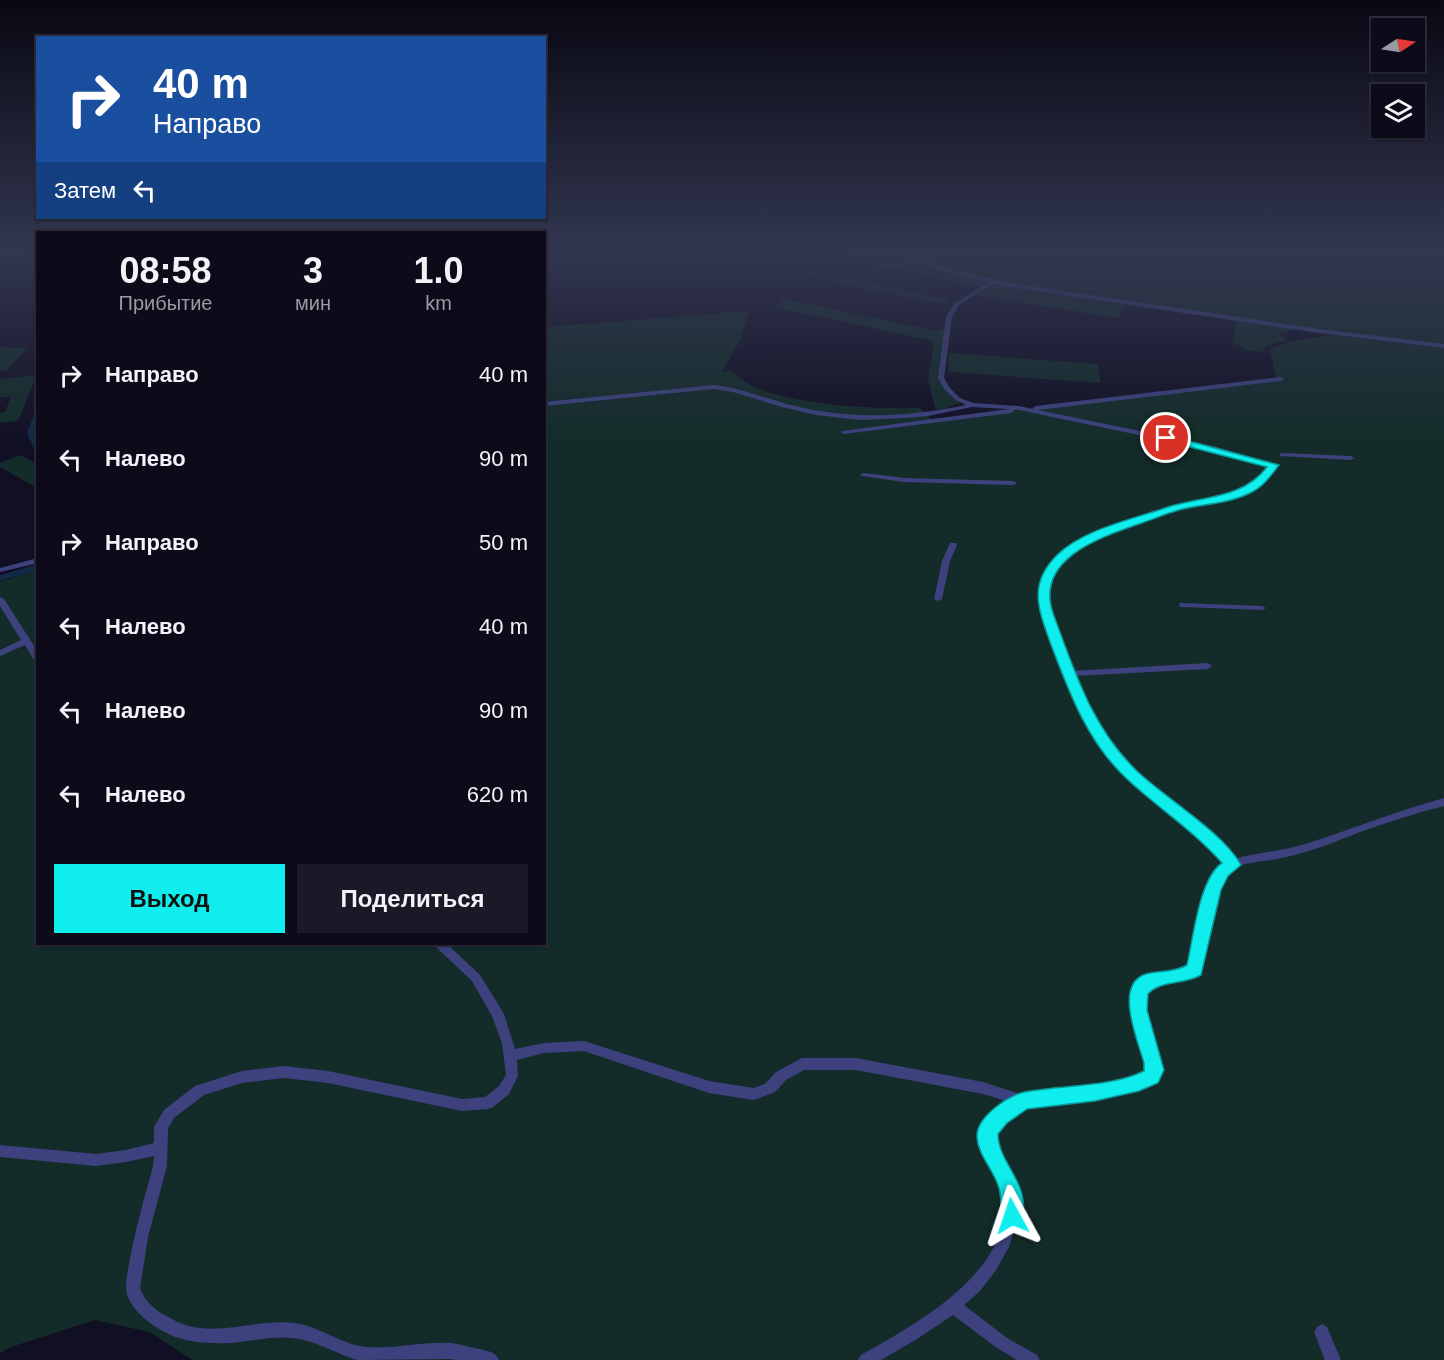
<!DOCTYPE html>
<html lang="ru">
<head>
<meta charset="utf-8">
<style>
	:root { --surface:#0d0b1a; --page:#1b1927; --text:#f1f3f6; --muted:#9a9ba2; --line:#2d2b39; --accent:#0fedec }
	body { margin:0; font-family:Helvetica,sans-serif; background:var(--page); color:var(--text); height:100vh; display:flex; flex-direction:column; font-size:22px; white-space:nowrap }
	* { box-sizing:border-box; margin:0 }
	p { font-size:20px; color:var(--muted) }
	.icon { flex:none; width:33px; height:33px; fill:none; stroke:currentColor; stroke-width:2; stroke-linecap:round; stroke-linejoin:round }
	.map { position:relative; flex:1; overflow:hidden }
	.details { position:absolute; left:36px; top:231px; width:510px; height:714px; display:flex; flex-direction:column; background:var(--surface); border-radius:0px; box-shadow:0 2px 4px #0004,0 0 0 2px var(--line) }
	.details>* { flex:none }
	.top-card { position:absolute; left:36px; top:36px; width:510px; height:183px; border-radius:0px; box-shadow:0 2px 4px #0004,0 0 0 2px var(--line); background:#1a4fa0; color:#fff; overflow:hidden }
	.needle { width:39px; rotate:78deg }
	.controls { position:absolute; left:1371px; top:18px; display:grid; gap:12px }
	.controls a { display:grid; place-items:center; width:54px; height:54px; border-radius:0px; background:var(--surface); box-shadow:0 2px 4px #0004,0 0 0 2px var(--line); font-size:30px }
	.pin { position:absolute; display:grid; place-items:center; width:51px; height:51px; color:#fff; margin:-26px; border:3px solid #fff; border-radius:50%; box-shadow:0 2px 6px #0007 }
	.me { position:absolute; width:66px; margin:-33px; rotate:355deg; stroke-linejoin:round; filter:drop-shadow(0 0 4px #0008) }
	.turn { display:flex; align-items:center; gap:21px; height:126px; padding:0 18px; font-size:27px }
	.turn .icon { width:78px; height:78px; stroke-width:2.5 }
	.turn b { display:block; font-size:42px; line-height:51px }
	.then { display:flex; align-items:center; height:57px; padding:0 18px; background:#0003; gap:12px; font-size:22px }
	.eta { display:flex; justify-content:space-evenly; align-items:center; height:102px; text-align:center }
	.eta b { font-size:36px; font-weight:600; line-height:42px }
	.cta { display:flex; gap:12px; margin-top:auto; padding:12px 18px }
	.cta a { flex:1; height:69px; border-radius:0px; background:var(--accent); color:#111; font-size:24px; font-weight:600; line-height:69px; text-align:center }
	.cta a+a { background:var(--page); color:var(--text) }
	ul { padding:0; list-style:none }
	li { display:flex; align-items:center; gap:18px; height:84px; padding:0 18px }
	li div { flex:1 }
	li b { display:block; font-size:22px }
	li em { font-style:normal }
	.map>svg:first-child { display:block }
	.green { fill:#132c29 }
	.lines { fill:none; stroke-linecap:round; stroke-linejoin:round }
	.canal { fill:#112a45; fill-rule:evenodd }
	.minor { fill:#3d427f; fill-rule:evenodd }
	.tertiary { fill:#3d427f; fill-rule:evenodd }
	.route { fill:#0fedec; stroke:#0a9a99; stroke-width:1.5 }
</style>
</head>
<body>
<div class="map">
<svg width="1444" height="1360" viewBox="0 0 1444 1360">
	<rect width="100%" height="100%" fill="#110f23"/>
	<g class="green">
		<polygon points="0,250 37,250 37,266 0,264"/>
		<polygon points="850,250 881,250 985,282 1127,305 1118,318 972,295 983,287 841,258"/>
		<polygon points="887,250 1444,250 1444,345 1320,331 985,280 985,274 967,275"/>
		<polygon points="808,270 951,300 945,305 800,275"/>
		<polygon points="784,299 937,331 940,329 946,329 939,377 951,392 963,401 940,411 935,408 928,379 934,341 774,307"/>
		<path d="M 749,311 L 740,340 L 722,372 L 730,371 C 737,375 743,381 749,384 C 790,406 874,409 920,408 L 931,419 L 1276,380 L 1270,349 L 1289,342 L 1329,335 L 1444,348 L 1444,1360 L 193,1360 L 149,1332 L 95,1320 L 11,1347 L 0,1353 L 0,582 L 37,570 L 38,944 L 544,944 L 545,327 Z"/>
		<polygon points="1236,320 1292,328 1291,331 1279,334 1287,340 1267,346 1263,352 1247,350 1233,342"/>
		<polygon points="0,347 27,348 6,371 0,371"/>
		<polygon points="949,353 1098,364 1101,383 948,372"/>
		<polygon points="37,375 18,421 0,423 0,413 5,412 11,397 0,397 0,379"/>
		<polygon points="20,455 37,464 37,488 0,467 0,463"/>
	</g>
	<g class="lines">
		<g class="canal">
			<polygon points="38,290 38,302 32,299"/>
			<polygon points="35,412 38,412 38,426 35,433 38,439 38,451 34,449 27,433"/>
			<polygon points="38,564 38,570 0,581 0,575"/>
		</g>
		<g class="minor">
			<path d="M 992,280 L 994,281 L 994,283 L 959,305 L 952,317 L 944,378 L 950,388 L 960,398 L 973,403 L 1019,406 L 1033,409 L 1034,407 L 1036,406 L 1281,377 L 1284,379 L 1281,381 L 1038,410 L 1217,447 L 1276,465 C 1271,474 1265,483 1255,489 C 1234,501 1208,502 1185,507 C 1146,517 1051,545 1047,592 C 1045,619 1062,647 1071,671 L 1208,663 L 1212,666 L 1208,669 L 1074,676 C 1086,707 1101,736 1123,760 C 1156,797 1200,823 1234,859 C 1257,853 1280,851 1302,845 C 1350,830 1396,811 1444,798 L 1444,806 C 1416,813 1388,822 1360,832 C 1332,843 1303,855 1272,860 C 1256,862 1232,863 1223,879 C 1207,907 1213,943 1199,972 L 1180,980 L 1155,985 L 1145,993 L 1144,1010 L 1160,1070 L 1156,1081 L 1139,1089 L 1095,1098 L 1025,1107 L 999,1126 L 996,1132 L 996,1141 L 1017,1190 L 1020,1203 L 1019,1216 L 1009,1247 L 996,1270 L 980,1291 L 964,1305 L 1007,1338 L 1037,1355 L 1040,1360 L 1017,1360 L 997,1348 L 953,1315 L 917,1339 L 881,1360 L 858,1360 L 861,1355 C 914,1325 994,1282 1005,1215 C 1013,1168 948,1141 1009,1102 L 983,1094 L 856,1070 L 804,1070 L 786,1080 L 775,1092 L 754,1100 L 709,1093 L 584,1051 L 544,1053 L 517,1060 L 518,1076 L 509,1094 L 493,1107 L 488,1109 L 462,1111 L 328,1083 L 284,1078 L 242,1083 L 204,1095 L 174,1118 L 168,1128 L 167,1166 L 148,1237 L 140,1288 C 144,1300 154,1309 164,1315 C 169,1317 175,1321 180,1323 C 217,1338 257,1318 294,1323 C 320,1326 343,1346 368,1347 C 394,1349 425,1341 451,1343 C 464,1345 478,1349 491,1352 L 496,1355 L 499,1360 L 456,1360 L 450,1359 L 357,1360 C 335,1353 315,1340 292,1338 C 266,1335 241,1345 215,1343 C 203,1343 190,1342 179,1338 C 159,1332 126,1310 126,1287 C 126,1279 128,1271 129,1264 C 135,1231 144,1199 153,1166 L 154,1156 L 126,1162 L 96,1166 L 0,1157 L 0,1145 L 96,1154 L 126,1150 L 154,1143 L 154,1127 L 164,1110 L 195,1086 L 242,1071 L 284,1066 L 328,1071 L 462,1099 L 485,1097 L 499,1086 L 506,1075 L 502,1043 L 492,1016 L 472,981 L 436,947 L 435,944 L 447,944 L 480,975 L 504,1014 L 515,1049 L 544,1043 L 584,1041 L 709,1081 L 754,1088 L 765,1084 L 776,1072 L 802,1058 L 856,1058 L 983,1082 L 1023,1095 L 1095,1086 L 1137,1078 L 1146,1073 L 1148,1070 C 1143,1052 1126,1003 1135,988 C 1138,982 1144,979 1149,977 C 1163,971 1177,973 1190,966 C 1197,939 1201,879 1225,863 C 1192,828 1149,802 1117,766 C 1090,736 1074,700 1059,663 C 1051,641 1039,618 1039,594 C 1040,546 1129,518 1167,507 C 1203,498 1247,501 1269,466 L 1216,451 L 1019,410 L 1013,410 L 1014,411 L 1011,413 L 844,434 L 841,432 L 842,431 L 1009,409 L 972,407 L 928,416 L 906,418 L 861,420 L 816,415 L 782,407 L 733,392 L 714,389 L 544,406 L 544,402 L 714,385 C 742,388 768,400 795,406 C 852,420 909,417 966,405 L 956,400 L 945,390 L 938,378 L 946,317 L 955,303 Z"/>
			<polygon points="1282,453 1351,456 1354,458 1351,460 1280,456 1280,454"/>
			<polygon points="864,473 904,478 1013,481 1017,483 1013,485 904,482 862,476 860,475"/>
			<polygon points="950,543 956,543 957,545 950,561 942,599 938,601 934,599 942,561"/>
			<polygon points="38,558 38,563 0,572 0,568"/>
			<polygon points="0,597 4,599 38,652 38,663 35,662 25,645 0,656 0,650 21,640 0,606"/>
			<polygon points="1180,603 1262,606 1266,608 1262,610 1183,607 1180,607 1179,605"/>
			<polygon points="1322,1324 1327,1327 1341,1360 1325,1360 1314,1332 1317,1327"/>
		</g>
		<polygon class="tertiary" points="881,250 891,250 958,271 1003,282 1319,329 1444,344 1444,348 1319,333 1003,286 954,274"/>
	</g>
	<linearGradient id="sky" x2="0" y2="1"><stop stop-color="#090813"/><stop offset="0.57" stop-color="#323750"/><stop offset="1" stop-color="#323750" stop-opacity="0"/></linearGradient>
	<rect width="1444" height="441" fill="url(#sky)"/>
	<path class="route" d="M 1166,435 L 1279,465 C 1270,477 1263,487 1250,493 C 1228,504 1202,504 1179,510 C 1165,514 1151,520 1136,525 C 1096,539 1033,561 1054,616 C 1075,672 1092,728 1137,771 C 1165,798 1223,832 1241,865 L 1228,876 L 1221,890 L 1201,975 C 1185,985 1160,980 1148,994 L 1147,1010 L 1164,1070 L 1158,1083 L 1139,1091 L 1095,1101 L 1027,1109 L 1007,1123 L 998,1134 C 998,1165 1035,1186 1020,1224 L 1012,1227 L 1004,1224 C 1000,1212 1002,1200 999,1188 C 994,1170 978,1156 977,1137 C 976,1118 1005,1098 1021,1093 C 1031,1090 1043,1090 1053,1088 C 1083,1085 1117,1084 1144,1071 L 1144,1063 C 1138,1041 1113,984 1146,974 C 1159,971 1176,972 1187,965 C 1193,940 1199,878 1222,863 C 1194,831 1158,808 1127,779 C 1087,742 1069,692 1050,642 C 1038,608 1028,584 1057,555 C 1084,529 1130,520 1165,508 C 1200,496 1242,500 1267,467 L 1163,440 L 1163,436 Z"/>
</svg>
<div class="controls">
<a><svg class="needle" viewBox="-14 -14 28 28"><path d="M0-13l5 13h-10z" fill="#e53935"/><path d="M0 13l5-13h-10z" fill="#9a9ba2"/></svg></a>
<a><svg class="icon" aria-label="layers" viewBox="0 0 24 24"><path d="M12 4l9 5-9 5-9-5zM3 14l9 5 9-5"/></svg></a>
</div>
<div class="pin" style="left:1166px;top:438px;background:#d93025"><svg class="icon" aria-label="arrive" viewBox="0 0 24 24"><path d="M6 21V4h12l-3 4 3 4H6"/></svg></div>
<svg class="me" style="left:1012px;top:1216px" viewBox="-20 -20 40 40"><path d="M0-17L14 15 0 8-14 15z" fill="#0fedec" stroke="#fff" stroke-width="4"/></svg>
<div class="top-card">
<div class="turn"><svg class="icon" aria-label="right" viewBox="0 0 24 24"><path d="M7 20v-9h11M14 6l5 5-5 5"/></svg><div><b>40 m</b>Направо</div></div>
<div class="then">Затем<svg class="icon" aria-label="left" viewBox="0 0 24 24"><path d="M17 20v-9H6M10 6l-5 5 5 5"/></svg></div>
</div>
<section class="details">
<div class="eta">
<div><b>08:58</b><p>Прибытие</p></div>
<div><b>3</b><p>мин</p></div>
<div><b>1.0</b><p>km</p></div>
</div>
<ul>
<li><svg class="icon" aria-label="right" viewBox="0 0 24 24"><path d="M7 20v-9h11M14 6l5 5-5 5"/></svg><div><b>Направо</b></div><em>40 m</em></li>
<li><svg class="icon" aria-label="left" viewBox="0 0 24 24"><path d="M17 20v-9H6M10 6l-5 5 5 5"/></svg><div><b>Налево</b></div><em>90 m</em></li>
<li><svg class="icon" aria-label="right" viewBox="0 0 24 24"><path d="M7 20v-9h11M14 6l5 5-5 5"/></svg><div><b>Направо</b></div><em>50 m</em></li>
<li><svg class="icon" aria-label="left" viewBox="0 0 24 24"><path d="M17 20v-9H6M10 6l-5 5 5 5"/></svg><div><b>Налево</b></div><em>40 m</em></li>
<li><svg class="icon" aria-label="left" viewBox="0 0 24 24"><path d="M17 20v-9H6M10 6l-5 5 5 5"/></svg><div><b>Налево</b></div><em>90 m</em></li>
<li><svg class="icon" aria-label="left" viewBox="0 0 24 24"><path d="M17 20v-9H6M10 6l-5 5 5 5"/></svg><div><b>Налево</b></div><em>620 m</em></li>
</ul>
<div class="cta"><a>Выход</a><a>Поделиться</a></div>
</section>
</div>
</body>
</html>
